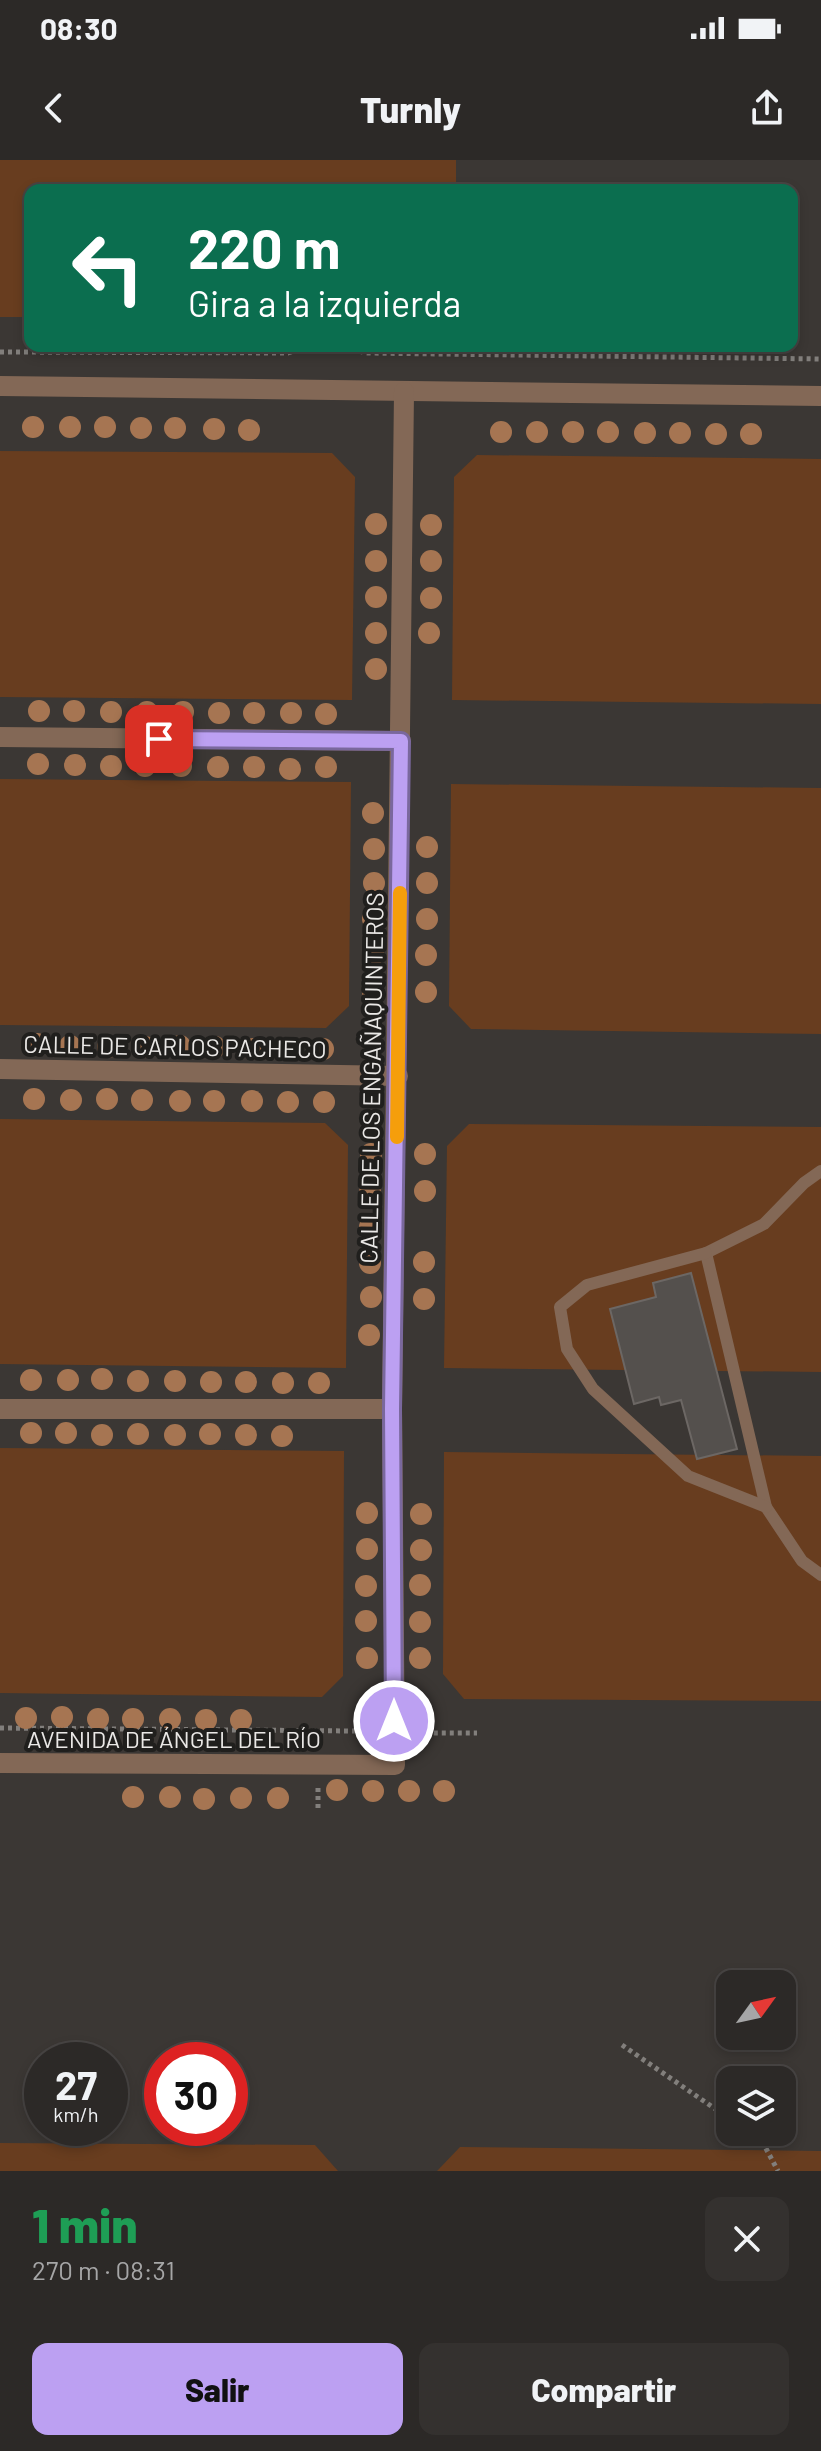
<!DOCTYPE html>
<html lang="es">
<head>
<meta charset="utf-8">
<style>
	:root { --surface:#2c2927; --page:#34312f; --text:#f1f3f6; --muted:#a6a6a7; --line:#484544; --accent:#bca0f2 }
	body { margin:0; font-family:Barlow,sans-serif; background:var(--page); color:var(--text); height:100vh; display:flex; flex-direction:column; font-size:30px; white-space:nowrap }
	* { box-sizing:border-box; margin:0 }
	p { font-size:26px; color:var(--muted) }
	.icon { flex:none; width:44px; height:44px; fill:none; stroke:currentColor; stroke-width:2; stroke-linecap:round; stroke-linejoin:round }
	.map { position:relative; height:2011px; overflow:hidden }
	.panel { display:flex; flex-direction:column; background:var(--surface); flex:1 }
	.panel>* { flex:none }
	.top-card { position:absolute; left:24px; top:24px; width:774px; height:168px; border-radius:16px; box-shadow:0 4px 12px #0003,0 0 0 2px var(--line); background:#0b6e4f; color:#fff; overflow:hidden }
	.needle { width:52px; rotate:57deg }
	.tools { position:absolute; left:716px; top:1810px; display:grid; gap:16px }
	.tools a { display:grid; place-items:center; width:80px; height:80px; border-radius:16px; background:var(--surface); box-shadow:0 4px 12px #0003,0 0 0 2px var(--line); font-size:40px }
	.speed { position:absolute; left:24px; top:1882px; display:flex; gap:16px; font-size:40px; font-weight:700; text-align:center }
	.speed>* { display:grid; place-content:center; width:104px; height:104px; border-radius:50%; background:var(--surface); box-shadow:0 4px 12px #0003,0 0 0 2px var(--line); line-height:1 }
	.speed small { font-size:20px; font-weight:400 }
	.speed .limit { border:12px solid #d22; background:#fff; color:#111 }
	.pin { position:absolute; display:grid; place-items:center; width:68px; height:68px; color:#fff; margin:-34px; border-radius:16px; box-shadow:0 4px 12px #0006 }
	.me { position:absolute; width:88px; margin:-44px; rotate:0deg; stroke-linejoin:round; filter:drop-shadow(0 0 6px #0008) }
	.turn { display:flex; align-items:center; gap:28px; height:168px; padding:0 32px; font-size:36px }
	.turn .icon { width:104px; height:104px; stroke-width:2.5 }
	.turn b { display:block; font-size:56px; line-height:68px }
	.round { display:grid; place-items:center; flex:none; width:84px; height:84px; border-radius:16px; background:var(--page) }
	.overview { display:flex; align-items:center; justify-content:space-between; height:136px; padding:0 32px }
	h1 { font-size:48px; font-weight:800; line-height:60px; color:#1e9e55 }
	.primary-button { display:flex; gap:16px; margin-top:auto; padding:16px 32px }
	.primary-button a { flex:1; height:92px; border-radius:16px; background:var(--accent); color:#111; font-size:32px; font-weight:800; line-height:92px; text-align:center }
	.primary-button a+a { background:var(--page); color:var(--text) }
	.status { display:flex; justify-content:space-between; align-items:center; height:56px; padding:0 40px; background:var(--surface); direction:ltr }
	.status svg { height:22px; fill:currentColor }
	header { display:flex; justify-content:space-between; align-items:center; height:104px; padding:0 32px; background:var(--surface); font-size:36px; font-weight:800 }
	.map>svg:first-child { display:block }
	.green { fill:#683d1f }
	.building { fill:#54504d; stroke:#6c6764; stroke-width:2 }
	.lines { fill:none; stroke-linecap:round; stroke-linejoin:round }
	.path { stroke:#827f7c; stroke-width:5; stroke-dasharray:4 4; stroke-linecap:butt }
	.lane { stroke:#836856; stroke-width:12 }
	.street { stroke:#836856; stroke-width:20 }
	.tree { fill:#a67552 }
	.route-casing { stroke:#7a689d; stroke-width:20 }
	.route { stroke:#bca0f2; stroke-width:14 }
	.slow { stroke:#f59e0b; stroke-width:14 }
	.labels { text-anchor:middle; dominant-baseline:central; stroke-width:8; stroke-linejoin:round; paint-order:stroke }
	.street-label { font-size:24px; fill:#eae8e6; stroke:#201f1d }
</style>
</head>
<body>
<div class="status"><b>08:30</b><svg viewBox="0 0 49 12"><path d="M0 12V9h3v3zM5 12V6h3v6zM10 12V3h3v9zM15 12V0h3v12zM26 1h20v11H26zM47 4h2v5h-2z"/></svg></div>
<header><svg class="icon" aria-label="back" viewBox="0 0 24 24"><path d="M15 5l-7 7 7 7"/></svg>Turnly<svg class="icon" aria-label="share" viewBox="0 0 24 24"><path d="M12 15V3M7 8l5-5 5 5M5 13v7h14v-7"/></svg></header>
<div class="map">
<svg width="821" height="2011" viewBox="0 0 821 2011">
	<rect width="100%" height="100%" fill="#3b3734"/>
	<g class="green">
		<polygon points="0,0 456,0 456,30 30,30 30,157 0,157"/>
		<polygon points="0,291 332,293 355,317 352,540 0,537"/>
		<polygon points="477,295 821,299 821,544 452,540 454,317"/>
		<polygon points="0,619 351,622 349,846 326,868 0,865"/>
		<polygon points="451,624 821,628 821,874 471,869 449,846"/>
		<polygon points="0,959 325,963 348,985 346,1208 0,1204"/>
		<polygon points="469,964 821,967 821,1212 444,1208 447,986"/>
		<polygon points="0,1288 344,1291 343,1516 322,1537 0,1533"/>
		<polygon points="444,1292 821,1296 821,1541 464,1539 443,1514"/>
		<polygon points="0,1983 315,1985 338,2011 0,2011"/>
		<polygon points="460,1987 821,1991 821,2011 437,2011"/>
	</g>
	<polygon class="building" points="691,1113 737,1289 697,1299 681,1240 661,1245 659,1237 634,1244 610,1149 656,1137 653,1123"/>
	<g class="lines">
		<g class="path">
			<path d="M 0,192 L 288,193 C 313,183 340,186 366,193 L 821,199"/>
			<polyline points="420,1567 427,1573 477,1573"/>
			<polyline points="0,1568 354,1571 372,1560"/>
			<polyline points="318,1628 318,1652"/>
			<polyline points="622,1885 730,1959"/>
			<polyline points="749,1972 762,1981 778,2011"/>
		</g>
		<g class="lane">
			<polyline points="821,1011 804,1023 764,1064 706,1093 766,1347 802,1401 821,1415"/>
			<polyline points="706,1093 587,1125 560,1147 567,1189 593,1229 688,1316 766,1347"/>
		</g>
		<g class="street">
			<polyline points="0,226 821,236"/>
			<polyline points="0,577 401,581"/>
			<polyline points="0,909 398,916"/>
			<polyline points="0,1249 392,1249"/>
			<polyline points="0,1603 395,1605 392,1249 404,232"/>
		</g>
	</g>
	<g class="tree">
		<circle cx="33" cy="267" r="11"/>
		<circle cx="70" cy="267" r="11"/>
		<circle cx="105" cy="267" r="11"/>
		<circle cx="141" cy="268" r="11"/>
		<circle cx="175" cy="268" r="11"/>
		<circle cx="214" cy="269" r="11"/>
		<circle cx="249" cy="270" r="11"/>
		<circle cx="501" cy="272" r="11"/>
		<circle cx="537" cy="272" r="11"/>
		<circle cx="573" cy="272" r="11"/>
		<circle cx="608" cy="272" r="11"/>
		<circle cx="645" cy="273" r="11"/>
		<circle cx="680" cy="273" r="11"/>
		<circle cx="716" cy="274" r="11"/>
		<circle cx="751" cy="274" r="11"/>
		<circle cx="376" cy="364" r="11"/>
		<circle cx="431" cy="365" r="11"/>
		<circle cx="376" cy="401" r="11"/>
		<circle cx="431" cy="401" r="11"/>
		<circle cx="376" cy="437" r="11"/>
		<circle cx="431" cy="438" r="11"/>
		<circle cx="376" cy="473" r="11"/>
		<circle cx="429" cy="473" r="11"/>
		<circle cx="376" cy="509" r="11"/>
		<circle cx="39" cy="551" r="11"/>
		<circle cx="74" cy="551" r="11"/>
		<circle cx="111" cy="552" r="11"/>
		<circle cx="147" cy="552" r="11"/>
		<circle cx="183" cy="552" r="11"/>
		<circle cx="219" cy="553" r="11"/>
		<circle cx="254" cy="553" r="11"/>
		<circle cx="291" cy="553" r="11"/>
		<circle cx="326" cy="554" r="11"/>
		<circle cx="38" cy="604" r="11"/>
		<circle cx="75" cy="605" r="11"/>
		<circle cx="111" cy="606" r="11"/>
		<circle cx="145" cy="606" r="11"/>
		<circle cx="181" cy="606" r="11"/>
		<circle cx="218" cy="607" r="11"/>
		<circle cx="254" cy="607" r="11"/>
		<circle cx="326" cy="607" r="11"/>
		<circle cx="290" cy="609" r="11"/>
		<circle cx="373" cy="653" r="11"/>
		<circle cx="427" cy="687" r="11"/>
		<circle cx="374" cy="689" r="11"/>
		<circle cx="374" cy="723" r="11"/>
		<circle cx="427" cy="723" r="11"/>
		<circle cx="373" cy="759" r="11"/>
		<circle cx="427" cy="759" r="11"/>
		<circle cx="373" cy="795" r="11"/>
		<circle cx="426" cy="795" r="11"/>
		<circle cx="373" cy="832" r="11"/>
		<circle cx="426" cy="832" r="11"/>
		<circle cx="37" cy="884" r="11"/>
		<circle cx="70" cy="886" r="11"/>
		<circle cx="180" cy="886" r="11"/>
		<circle cx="108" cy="887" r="11"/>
		<circle cx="145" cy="887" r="11"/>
		<circle cx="215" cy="887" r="11"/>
		<circle cx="288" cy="888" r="11"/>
		<circle cx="253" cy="889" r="11"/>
		<circle cx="323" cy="889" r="11"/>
		<circle cx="34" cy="939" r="11"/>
		<circle cx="107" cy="939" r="11"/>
		<circle cx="71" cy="940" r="11"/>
		<circle cx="142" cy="940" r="11"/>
		<circle cx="180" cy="941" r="11"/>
		<circle cx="214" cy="941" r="11"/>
		<circle cx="252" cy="941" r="11"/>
		<circle cx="288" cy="942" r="11"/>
		<circle cx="324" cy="942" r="11"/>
		<circle cx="371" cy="994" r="11"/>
		<circle cx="425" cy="994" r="11"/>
		<circle cx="425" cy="1031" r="11"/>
		<circle cx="370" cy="1032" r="11"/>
		<circle cx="370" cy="1067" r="11"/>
		<circle cx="424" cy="1102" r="11"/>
		<circle cx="370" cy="1103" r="11"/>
		<circle cx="371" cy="1137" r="11"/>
		<circle cx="424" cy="1139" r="11"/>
		<circle cx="369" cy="1175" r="11"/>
		<circle cx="102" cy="1219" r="11"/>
		<circle cx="31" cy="1220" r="11"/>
		<circle cx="68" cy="1220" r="11"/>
		<circle cx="138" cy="1221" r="11"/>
		<circle cx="175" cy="1221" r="11"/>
		<circle cx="211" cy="1222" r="11"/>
		<circle cx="246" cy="1222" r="11"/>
		<circle cx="283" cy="1223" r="11"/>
		<circle cx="319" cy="1223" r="11"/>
		<circle cx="31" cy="1273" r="11"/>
		<circle cx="66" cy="1273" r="11"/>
		<circle cx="138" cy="1274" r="11"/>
		<circle cx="210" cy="1274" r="11"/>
		<circle cx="102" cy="1275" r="11"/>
		<circle cx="175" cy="1275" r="11"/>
		<circle cx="246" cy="1275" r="11"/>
		<circle cx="282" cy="1276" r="11"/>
		<circle cx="367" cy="1353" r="11"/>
		<circle cx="421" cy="1354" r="11"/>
		<circle cx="367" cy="1389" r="11"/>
		<circle cx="421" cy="1390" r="11"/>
		<circle cx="420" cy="1425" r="11"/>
		<circle cx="366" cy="1426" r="11"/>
		<circle cx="366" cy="1461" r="11"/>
		<circle cx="420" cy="1462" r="11"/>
		<circle cx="367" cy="1498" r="11"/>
		<circle cx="420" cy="1498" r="11"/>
		<circle cx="62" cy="1557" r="11"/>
		<circle cx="26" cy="1558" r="11"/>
		<circle cx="98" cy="1559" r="11"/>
		<circle cx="133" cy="1559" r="11"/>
		<circle cx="170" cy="1559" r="11"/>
		<circle cx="206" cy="1560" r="11"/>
		<circle cx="241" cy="1560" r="11"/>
		<circle cx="337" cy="1630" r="11"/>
		<circle cx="373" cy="1631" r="11"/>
		<circle cx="409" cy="1631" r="11"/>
		<circle cx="444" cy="1631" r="11"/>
		<circle cx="133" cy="1637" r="11"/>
		<circle cx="170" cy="1637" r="11"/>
		<circle cx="241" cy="1638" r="11"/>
		<circle cx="278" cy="1638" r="11"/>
		<circle cx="204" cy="1639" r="11"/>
	</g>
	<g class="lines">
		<g class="route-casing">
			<polyline id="route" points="159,579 401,581 392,1249 394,1561"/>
		</g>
		<use href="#route" class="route"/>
		<polyline class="slow" points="397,977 400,733"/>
	</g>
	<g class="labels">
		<g class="street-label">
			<text transform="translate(175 886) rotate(1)">CALLE DE CARLOS PACHECO</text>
			<text transform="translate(371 918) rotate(-89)">CALLE DE LOS ENGAÑAQUINTEROS</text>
			<text x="174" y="1578">AVENIDA DE ÁNGEL DEL RÍO</text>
		</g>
	</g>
</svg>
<div class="tools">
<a><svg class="needle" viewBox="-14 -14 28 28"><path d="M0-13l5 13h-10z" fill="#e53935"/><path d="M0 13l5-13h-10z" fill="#a6a6a7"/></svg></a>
<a><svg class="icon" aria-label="layers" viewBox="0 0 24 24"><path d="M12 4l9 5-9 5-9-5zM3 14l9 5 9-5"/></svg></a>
</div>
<div class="speed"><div>27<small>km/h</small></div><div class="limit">30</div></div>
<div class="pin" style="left:159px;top:579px;background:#d93025"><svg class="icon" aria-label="arrive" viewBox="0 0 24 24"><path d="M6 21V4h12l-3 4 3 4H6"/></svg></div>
<svg class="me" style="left:394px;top:1561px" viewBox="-20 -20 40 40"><circle r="17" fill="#bca0f2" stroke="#fff" stroke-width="3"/><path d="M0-11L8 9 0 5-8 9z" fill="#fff"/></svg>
<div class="top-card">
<div class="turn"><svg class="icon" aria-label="left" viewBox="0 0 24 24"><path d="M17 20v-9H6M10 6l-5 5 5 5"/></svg><div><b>220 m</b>Gira a la izquierda</div></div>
</div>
</div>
<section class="panel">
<div class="overview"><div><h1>1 min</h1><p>270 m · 08:31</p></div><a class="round"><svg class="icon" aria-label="close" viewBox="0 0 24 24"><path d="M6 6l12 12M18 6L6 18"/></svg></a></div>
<div class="primary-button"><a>Salir</a><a>Compartir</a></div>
</section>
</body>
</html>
